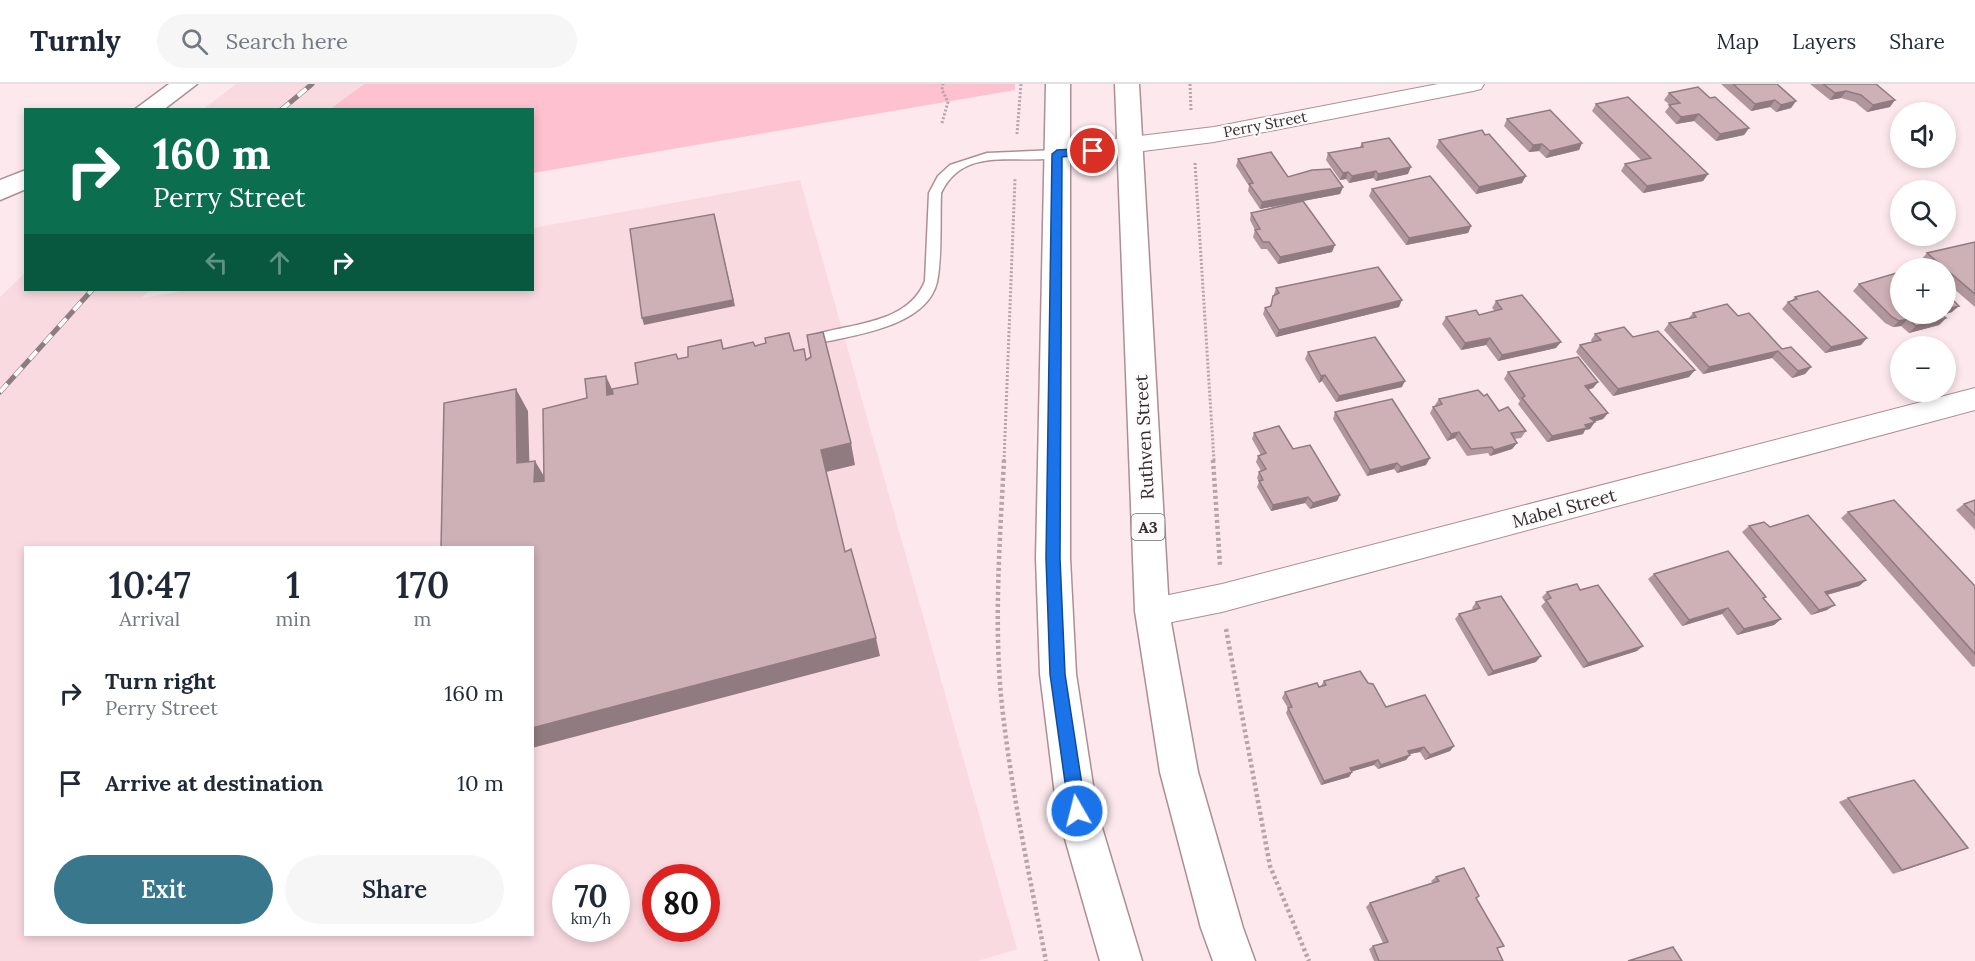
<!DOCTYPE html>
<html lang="en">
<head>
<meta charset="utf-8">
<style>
	:root { --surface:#fff; --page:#f6f6f7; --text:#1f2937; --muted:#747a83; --line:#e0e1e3; --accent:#38778c }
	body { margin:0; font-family:Lora,serif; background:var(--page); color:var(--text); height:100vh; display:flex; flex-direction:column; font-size:22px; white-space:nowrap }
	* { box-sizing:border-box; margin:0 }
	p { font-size:20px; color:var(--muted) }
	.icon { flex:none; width:33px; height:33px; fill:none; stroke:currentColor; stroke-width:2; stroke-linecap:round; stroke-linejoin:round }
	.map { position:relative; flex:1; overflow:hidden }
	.panel { position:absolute; left:24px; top:462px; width:510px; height:390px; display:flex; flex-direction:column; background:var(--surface); border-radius:0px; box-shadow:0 3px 9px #0003 }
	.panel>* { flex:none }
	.top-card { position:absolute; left:24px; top:24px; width:510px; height:183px; border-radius:0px; box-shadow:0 3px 9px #0003; background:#0b6e4f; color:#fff; overflow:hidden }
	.buttons { position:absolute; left:1890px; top:18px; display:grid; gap:12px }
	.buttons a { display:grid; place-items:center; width:66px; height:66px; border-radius:50%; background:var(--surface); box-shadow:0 3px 9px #0003; font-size:30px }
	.speed { position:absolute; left:552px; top:780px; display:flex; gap:12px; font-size:30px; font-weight:700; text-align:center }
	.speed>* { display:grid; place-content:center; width:78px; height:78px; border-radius:50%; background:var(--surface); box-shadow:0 3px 9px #0003; line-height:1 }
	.speed small { font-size:15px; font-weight:400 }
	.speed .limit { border:9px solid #d22; background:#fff; color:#111 }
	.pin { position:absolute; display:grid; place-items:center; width:51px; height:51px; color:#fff; margin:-26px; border:3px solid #fff; border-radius:50%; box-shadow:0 2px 6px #0007 }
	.me { position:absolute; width:66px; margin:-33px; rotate:352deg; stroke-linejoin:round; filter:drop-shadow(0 0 4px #0008) }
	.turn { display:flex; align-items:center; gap:21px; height:126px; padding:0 30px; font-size:27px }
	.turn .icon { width:78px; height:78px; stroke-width:2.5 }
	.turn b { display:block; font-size:42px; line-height:51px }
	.lanes { display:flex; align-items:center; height:57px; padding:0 30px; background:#0003; justify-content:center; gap:30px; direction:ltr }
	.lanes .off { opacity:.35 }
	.eta { display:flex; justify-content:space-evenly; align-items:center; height:102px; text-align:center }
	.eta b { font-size:36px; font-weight:600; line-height:42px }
	.primary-button { display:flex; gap:12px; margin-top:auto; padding:12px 30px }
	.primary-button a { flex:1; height:69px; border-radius:36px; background:var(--accent); color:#fff; font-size:24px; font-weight:600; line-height:69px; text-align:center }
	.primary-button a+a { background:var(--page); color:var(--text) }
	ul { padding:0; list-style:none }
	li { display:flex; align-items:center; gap:18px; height:90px; padding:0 30px }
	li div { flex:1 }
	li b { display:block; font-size:22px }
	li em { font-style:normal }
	header { display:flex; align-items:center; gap:36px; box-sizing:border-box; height:84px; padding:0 30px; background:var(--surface); border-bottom:2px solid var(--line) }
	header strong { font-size:28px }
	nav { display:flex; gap:33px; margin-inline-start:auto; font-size:21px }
	.search { width:420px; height:54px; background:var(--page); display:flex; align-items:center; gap:15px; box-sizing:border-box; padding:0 21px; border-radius:33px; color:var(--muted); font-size:22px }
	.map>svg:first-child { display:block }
	.built { fill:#fadae1; fill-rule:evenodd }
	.green { fill:#fdc1d0 }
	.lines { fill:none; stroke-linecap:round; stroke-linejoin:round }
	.service-casing { stroke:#ac8f96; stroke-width:3 }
	.minor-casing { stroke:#ac8f96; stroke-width:2 }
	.tertiary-casing { stroke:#ac8f96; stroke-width:3 }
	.trunk-casing { stroke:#ac8f96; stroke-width:3 }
	.path-far1 { stroke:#b5a4a8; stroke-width:3; stroke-dasharray:2 2; stroke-linecap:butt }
	.path { stroke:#b5a4a8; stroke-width:4.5; stroke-dasharray:3 3; stroke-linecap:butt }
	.service { fill:#fff; fill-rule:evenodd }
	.minor { fill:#fff; fill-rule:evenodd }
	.tertiary { fill:#fff; fill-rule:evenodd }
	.trunk { fill:#fff; fill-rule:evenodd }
	.rail-casing { stroke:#8d7d81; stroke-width:5 }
	.rail { stroke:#fbfbfb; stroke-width:4; stroke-dasharray:11; stroke-linecap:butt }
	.wall { fill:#b1979d }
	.shaded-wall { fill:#907b80 }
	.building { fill:#ceb0b7; stroke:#907b80; stroke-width:1.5 }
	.route { fill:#1a73e8; stroke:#114b97; stroke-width:1.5 }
	.labels { text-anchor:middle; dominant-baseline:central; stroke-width:4.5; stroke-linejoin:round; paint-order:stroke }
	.far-street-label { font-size:15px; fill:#382c2f; stroke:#fbfbfb }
	.shield { fill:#fbfbfb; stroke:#726a6c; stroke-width:1.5 }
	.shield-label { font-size:16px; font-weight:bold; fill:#382c2f }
	.street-label { font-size:18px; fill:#382c2f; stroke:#fbfbfb }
</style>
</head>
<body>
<header>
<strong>Turnly</strong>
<div class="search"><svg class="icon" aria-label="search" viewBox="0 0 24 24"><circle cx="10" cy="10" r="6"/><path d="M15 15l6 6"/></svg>Search here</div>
<nav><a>Map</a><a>Layers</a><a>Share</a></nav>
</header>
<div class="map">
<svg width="1975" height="877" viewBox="0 0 1975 877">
	<rect width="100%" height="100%" fill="#fce8ed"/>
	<g class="built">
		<polygon points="236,0 364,0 330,25 202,26"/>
		<path d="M 800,96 L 1017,865 L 978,877 L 0,877 L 0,213 L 25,189 L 26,206 L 149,206 L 142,214 L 189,206 L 532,206 L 533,144 ZM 26,464 L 532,464 L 532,850 L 26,850 ZM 566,794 L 616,794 L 616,844 L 566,844 ZM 656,794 L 706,794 L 706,844 L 656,844 Z"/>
	</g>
	<polygon class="green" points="364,0 1015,0 1015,6 533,89 532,26 330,25"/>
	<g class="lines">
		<g class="service-casing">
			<path id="service" d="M 1057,66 L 1063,70 L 1061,73 C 1019,82 965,59 941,109 C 940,134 942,175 937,198 C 927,242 856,251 819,259 L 814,257 L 812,254 L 814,251 C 852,239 908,240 925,197 L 929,109 L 938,92 L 950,81 L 987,69 Z"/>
		</g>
		<g class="minor-casing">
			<g id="minor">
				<polygon points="1438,0 1484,0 1481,5 1473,7 1214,58 1057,78 1048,75 1045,70 1048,65 1057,62 1214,43"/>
				<polygon points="1975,304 1975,326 1222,528 1152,542 1140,537 1135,527 1140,517 1222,500"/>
			</g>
		</g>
		<g class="tertiary-casing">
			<g id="tertiary">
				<polygon points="169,0 197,0 163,26 134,26"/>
				<polygon points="26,86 26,105 0,116 0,96"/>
			</g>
		</g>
		<g class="trunk-casing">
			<g id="trunk">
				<polygon points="1046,0 1070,0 1070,474 1076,590 1097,727 1142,877 1100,877 1057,727 1040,590 1036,474"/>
				<polygon points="1115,0 1139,0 1169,527 1198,688 1243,844 1255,877 1213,877 1201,844 1160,688 1135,527"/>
			</g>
		</g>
		<g class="path-far1">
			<polyline points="1190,0 1191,26"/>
			<polyline points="942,39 948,18 942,6 943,0"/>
			<polyline points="1017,50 1021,0"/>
			<polyline points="1195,79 1214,377"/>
			<polyline points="1004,377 1015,94"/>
		</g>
		<g class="path">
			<path d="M 1004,376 C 1000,454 994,534 1001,612 C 1010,701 1029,789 1046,877"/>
			<polyline points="1213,376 1220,481"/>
			<polyline points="1226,545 1270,782 1309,877"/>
		</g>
		<use href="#service" class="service"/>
		<use href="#minor" class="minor"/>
		<use href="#tertiary" class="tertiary"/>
		<use href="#trunk" class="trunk"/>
		<g class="rail-casing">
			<g id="rail">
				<polyline points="281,26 312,0"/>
				<polyline points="0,308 92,206"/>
			</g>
		</g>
		<use href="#rail" class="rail"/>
	</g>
	<g class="wall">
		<polygon points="1721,0 1777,0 1796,17 1791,24 1776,28 1770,23 1751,27"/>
		<polygon points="1810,0 1876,0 1890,23 1867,28 1855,18 1841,14 1830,16"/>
		<polygon points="1669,9 1710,14 1749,44 1744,51 1716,57 1694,37 1676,40 1665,28 1670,21 1664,16"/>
		<polygon points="1596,20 1708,90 1703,97 1643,109 1621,87 1625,80 1641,76 1592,27"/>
		<polygon points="1507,35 1582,59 1579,66 1546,74 1539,67 1529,68 1504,42"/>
		<polygon points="1439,56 1522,99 1476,110 1436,63"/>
		<polygon points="1362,59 1408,90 1376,97 1373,94 1349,99 1346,95 1340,96 1326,76 1328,69 1360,63"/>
		<polygon points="1238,75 1288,93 1343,103 1340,110 1260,125 1248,107 1249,102 1236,82"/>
		<polygon points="1372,105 1471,142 1468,149 1406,161 1369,112"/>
		<polygon points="1251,129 1332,168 1278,180 1267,165 1261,165 1253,153 1255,146 1250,136"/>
		<polygon points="1975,158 1975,223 1946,198 1946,184 1930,184 1921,176 1927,169"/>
		<polygon points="1859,200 1952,228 1942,231 1946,234 1939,241 1909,249 1901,242 1893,243 1885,239 1853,207"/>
		<polygon points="1276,204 1399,223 1276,253 1263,230 1265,224 1270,222"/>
		<polygon points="1795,213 1861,261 1825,269 1782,225 1788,218 1791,217"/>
		<polygon points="1496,217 1556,264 1498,277 1486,261 1461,266 1442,240 1446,233 1479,231 1495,227 1492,224"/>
		<polygon points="1693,229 1738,232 1782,265 1811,283 1805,290 1792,294 1772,274 1703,290 1664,246 1669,239 1688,235"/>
		<polygon points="1595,250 1633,253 1695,286 1689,293 1613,312 1576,268 1580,261 1592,258 1591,256"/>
		<polygon points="1308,268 1402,303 1336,318 1322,297 1319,299 1305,275"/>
		<polygon points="1508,288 1598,298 1593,304 1588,306 1608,329 1603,335 1594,338 1590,345 1585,346 1583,350 1547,358 1518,320 1520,317 1504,295"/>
		<polygon points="1439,315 1499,327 1526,347 1521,354 1514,355 1517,359 1512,365 1490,372 1488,369 1467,372 1455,354 1447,357 1430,329 1433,323 1436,322 1435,321"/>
		<polygon points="1335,328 1426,381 1397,389 1394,385 1367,392 1333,335"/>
		<polygon points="1254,349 1293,365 1340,411 1337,417 1310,425 1305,419 1271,427 1257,403 1259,398 1257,394 1259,388 1261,387 1256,378 1258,372 1261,371 1252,355"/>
		<polygon points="1975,416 1975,446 1956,426 1964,420"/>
		<polygon points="1848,428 1975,502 1975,582 1973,583 1841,434"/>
		<polygon points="1749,442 1866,496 1859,502 1827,511 1827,526 1811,531 1742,448"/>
		<polygon points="1654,490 1766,513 1763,515 1781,535 1774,541 1737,551 1722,530 1682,542 1648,495"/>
		<polygon points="1580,506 1637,567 1583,584 1541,522 1545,518 1542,513 1547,508"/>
		<polygon points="1476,518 1536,578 1488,592 1455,535 1459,530 1473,526 1472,524"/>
		<polygon points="1324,597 1386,623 1454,662 1450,667 1425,676 1420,668 1410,670 1406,676 1378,685 1374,681 1352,687 1352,688 1349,693 1321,701 1286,629 1288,624 1282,614 1285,608 1321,602"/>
		<polygon points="1848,714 1958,768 1893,790 1839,718"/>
		<polygon points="1436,793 1476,814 1503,877 1374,877 1369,865 1373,862 1383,859 1366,823 1370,819 1433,799 1431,797"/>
	</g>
	<g class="shaded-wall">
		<polygon points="1846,7 1841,14 1830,16 1835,9"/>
		<polygon points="1775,16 1770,23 1751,27 1755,20"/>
		<polygon points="1895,16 1890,23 1867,28 1873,21"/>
		<polygon points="1796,17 1791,24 1776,28 1781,21"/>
		<polygon points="1699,30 1694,37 1676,40 1681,33"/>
		<polygon points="1749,44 1744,51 1716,57 1720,50"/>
		<polygon points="1582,59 1579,66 1546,74 1550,67"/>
		<polygon points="1542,60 1539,67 1529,68 1533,61"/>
		<polygon points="1411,83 1408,90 1376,97 1378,90"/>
		<polygon points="1376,87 1373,94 1349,99 1352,92"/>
		<polygon points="1348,88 1346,95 1340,96 1343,89"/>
		<polygon points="1708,90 1703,97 1643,109 1647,102"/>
		<polygon points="1526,92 1522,99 1476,110 1479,103"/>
		<polygon points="1343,103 1340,110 1260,125 1262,118"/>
		<polygon points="714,130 735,222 644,241 642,234"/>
		<polygon points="1471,142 1468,149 1406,161 1409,154"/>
		<polygon points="1335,161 1332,168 1278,180 1280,173"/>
		<polygon points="1402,216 1399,223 1276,253 1279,246"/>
		<polygon points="1959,222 1952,228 1931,235 1936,230 1946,230 1946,225"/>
		<polygon points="1946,234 1939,241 1909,249 1916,242"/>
		<polygon points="1908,235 1901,242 1893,243 1899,237"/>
		<polygon points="1490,254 1486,261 1461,266 1465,259"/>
		<polygon points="1867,254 1861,261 1825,269 1831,263"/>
		<polygon points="1561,258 1556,264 1498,277 1502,271"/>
		<polygon points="1778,267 1772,274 1703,290 1709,283"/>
		<polygon points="1811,283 1805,290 1792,294 1798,287"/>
		<polygon points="1695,286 1689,293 1613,312 1618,305"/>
		<polygon points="1325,291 1322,297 1319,299 1321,292"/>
		<polygon points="606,292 616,314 607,311"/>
		<polygon points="1405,297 1402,303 1336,318 1339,312"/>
		<polygon points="1598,298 1593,304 1580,308 1585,302"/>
		<polygon points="516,305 528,327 530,401 517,379"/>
		<polygon points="1608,329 1603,335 1585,340 1590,334"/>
		<polygon points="1595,338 1590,345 1585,346 1583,350 1547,358 1552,352"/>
		<polygon points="1459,348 1455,354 1447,357 1451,350"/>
		<polygon points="851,359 855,381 826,388 821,366"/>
		<polygon points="1517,359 1512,365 1490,372 1494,366"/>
		<polygon points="1430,374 1426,381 1397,389 1401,383"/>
		<polygon points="535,377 548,399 534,398"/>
		<polygon points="1397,379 1394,385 1367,392 1370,386"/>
		<polygon points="1340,411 1337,417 1310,425 1313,419"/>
		<polygon points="1308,413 1305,419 1271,427 1273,421"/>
		<polygon points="1866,496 1859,502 1818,513 1825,508"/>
		<polygon points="1835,521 1827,526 1811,531 1819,526"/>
		<polygon points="1728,524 1722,530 1682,542 1689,536"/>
		<polygon points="1781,535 1774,541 1737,551 1744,545"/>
		<polygon points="876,554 880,572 532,664 532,644"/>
		<polygon points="1643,562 1637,567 1583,584 1588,579"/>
		<polygon points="1541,572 1536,578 1488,592 1493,587"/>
		<polygon points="1454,662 1450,667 1425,676 1430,671"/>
		<polygon points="1424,663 1420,668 1404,671 1408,667"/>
		<polygon points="1410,671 1406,676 1378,685 1381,681"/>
		<polygon points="1378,676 1374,681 1347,689 1350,684"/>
		<polygon points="1352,688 1349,693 1321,701 1324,697"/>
	</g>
	<g class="building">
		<polygon points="1733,0 1777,0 1796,17 1781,21 1775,16 1755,20"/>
		<polygon points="1823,0 1876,0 1895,16 1873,21 1861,11 1846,7 1835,9"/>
		<polygon points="1698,3 1710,14 1715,13 1749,44 1720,50 1699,30 1681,33 1669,21 1680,19 1669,9"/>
		<polygon points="1628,13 1708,90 1647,102 1625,80 1651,74 1596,20"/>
		<polygon points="1550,26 1582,59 1550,67 1542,60 1533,61 1507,35"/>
		<polygon points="1482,46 1485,51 1489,50 1526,92 1479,103 1439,56"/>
		<polygon points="1389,54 1411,83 1378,90 1376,87 1352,92 1348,88 1343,89 1328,69 1363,63 1362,59"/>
		<polygon points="1271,68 1288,93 1312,86 1330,85 1343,103 1262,118 1249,100 1253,99 1238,75"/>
		<polygon points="1430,92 1471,142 1409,154 1372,105"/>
		<polygon points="1303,117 1335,161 1280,173 1269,158 1263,158 1255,146 1260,145 1251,129"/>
		<polygon points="714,130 733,216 642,234 630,145"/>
		<polygon points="1975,158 1975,210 1927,169"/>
		<polygon points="1378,183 1402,216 1279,246 1265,224 1271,222 1273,212 1279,209 1276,204"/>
		<polygon points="1900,188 1900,230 1940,230 1946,234 1916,242 1908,235 1899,237 1892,233 1859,200"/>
		<polygon points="1818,207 1867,254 1831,263 1788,218 1797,215 1795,213"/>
		<polygon points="1946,209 1959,222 1946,225"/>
		<polygon points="1522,211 1561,258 1502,271 1490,254 1465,259 1446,233 1476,226 1479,231 1502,225 1496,217"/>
		<polygon points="1727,220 1738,232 1749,229 1782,265 1791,263 1811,283 1798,287 1778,267 1709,283 1669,239 1696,233 1693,229"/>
		<polygon points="1624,243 1633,253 1658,247 1695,286 1618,305 1580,261 1601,256 1595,250"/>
		<polygon points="823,248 851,359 821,366 845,468 851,465 876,554 532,644 532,464 441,464 444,319 516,305 517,379 535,377 534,398 544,397 543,325 587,314 585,295 606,292 607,311 613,310 612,305 638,300 635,279 676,270 678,275 688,273 688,263 721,256 723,265 753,258 755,262 766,259 765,254 789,249 794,267 804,265 806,276 811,273 807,251"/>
		<polygon points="1375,253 1405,297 1339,312 1325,291 1321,292 1308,268"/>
		<polygon points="1578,273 1598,298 1585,302 1608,329 1590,334 1595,338 1585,341 1587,344 1552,352 1522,314 1525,312 1508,288"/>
		<polygon points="1478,306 1484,312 1487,310 1499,327 1508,323 1526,347 1511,349 1517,359 1494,366 1492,363 1471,365 1459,348 1451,350 1433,323 1442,320 1439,315"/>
		<polygon points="1392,315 1430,374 1401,383 1397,379 1370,386 1335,328"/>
		<polygon points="1279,342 1293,365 1310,361 1340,411 1313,419 1308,413 1273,421 1259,397 1263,396 1259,388 1266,385 1258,372 1266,369 1254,349"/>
		<polygon points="1894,416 1975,502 1975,570 1848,428"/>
		<polygon points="1975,416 1975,431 1964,420"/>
		<polygon points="1808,431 1866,496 1825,508 1835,521 1819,526 1749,442 1764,438 1770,443"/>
		<polygon points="1728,467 1766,513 1763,514 1781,535 1744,545 1728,524 1689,536 1654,490"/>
		<polygon points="1577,500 1580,506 1598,501 1643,562 1588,579 1546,516 1551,514 1547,508"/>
		<polygon points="1501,512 1541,572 1493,587 1459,530 1480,524 1476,518"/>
		<polygon points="1360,587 1368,599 1373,600 1386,623 1425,611 1454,662 1430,671 1424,663 1408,667 1410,671 1381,681 1378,676 1350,684 1352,688 1324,697 1288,624 1292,623 1285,608 1317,599 1319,603 1326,601 1324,597"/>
		<polygon points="1914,696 1968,764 1902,786 1848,714"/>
		<polygon points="1464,784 1479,812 1476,814 1504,862 1497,864 1503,877 1379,877 1373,862 1388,858 1370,819 1439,797 1436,793"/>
		<polygon points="1673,863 1682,877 1628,877"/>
	</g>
	<polygon class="route" points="1093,64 1098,67 1097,69 1062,73 1060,474 1065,590 1086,727 1083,732 1077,735 1072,732 1069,727 1050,590 1046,474 1052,70 1057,66"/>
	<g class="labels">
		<g class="far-street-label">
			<text transform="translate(1265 40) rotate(-11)">Perry Street</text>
		</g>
		<rect class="shield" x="1131.5" y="430" width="33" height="26" rx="4.5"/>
		<g class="shield-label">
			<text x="1148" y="443">A3</text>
		</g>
		<g class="street-label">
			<text transform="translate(1144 353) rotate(-93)">Ruthven Street</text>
			<text transform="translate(1564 424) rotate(-15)">Mabel Street</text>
		</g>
	</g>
</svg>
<div class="buttons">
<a><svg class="icon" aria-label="sound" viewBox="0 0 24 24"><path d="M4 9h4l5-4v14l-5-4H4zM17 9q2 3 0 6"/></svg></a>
<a><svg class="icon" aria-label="search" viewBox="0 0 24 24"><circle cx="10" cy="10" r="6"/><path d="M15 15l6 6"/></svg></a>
<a>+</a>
<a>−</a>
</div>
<div class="speed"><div>70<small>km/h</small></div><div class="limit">80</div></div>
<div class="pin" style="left:1093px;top:67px;background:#d93025"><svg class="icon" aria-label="arrive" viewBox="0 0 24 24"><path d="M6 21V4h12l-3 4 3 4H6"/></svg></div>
<svg class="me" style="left:1077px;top:727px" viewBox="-20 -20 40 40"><circle r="17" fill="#1a73e8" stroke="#fff" stroke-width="3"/><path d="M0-11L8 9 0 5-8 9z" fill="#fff"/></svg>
<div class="top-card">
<div class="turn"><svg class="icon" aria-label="right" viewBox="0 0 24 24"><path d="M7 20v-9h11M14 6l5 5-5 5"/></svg><div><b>160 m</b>Perry Street</div></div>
<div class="lanes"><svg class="icon off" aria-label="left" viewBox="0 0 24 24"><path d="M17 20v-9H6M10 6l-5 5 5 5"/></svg><svg class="icon off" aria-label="ahead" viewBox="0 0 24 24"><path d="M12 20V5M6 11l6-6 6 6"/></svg><svg class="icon" aria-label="right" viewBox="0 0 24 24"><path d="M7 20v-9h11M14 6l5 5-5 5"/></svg></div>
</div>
<section class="panel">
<div class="eta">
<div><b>10:47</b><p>Arrival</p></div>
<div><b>1</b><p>min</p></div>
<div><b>170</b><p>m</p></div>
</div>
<ul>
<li><svg class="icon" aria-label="right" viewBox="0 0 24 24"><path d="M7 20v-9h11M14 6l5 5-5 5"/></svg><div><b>Turn right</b><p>Perry Street</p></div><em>160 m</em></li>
<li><svg class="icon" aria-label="arrive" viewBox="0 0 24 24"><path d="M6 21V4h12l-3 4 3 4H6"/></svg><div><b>Arrive at destination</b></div><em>10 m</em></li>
</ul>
<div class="primary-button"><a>Exit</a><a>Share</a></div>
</section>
</div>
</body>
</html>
